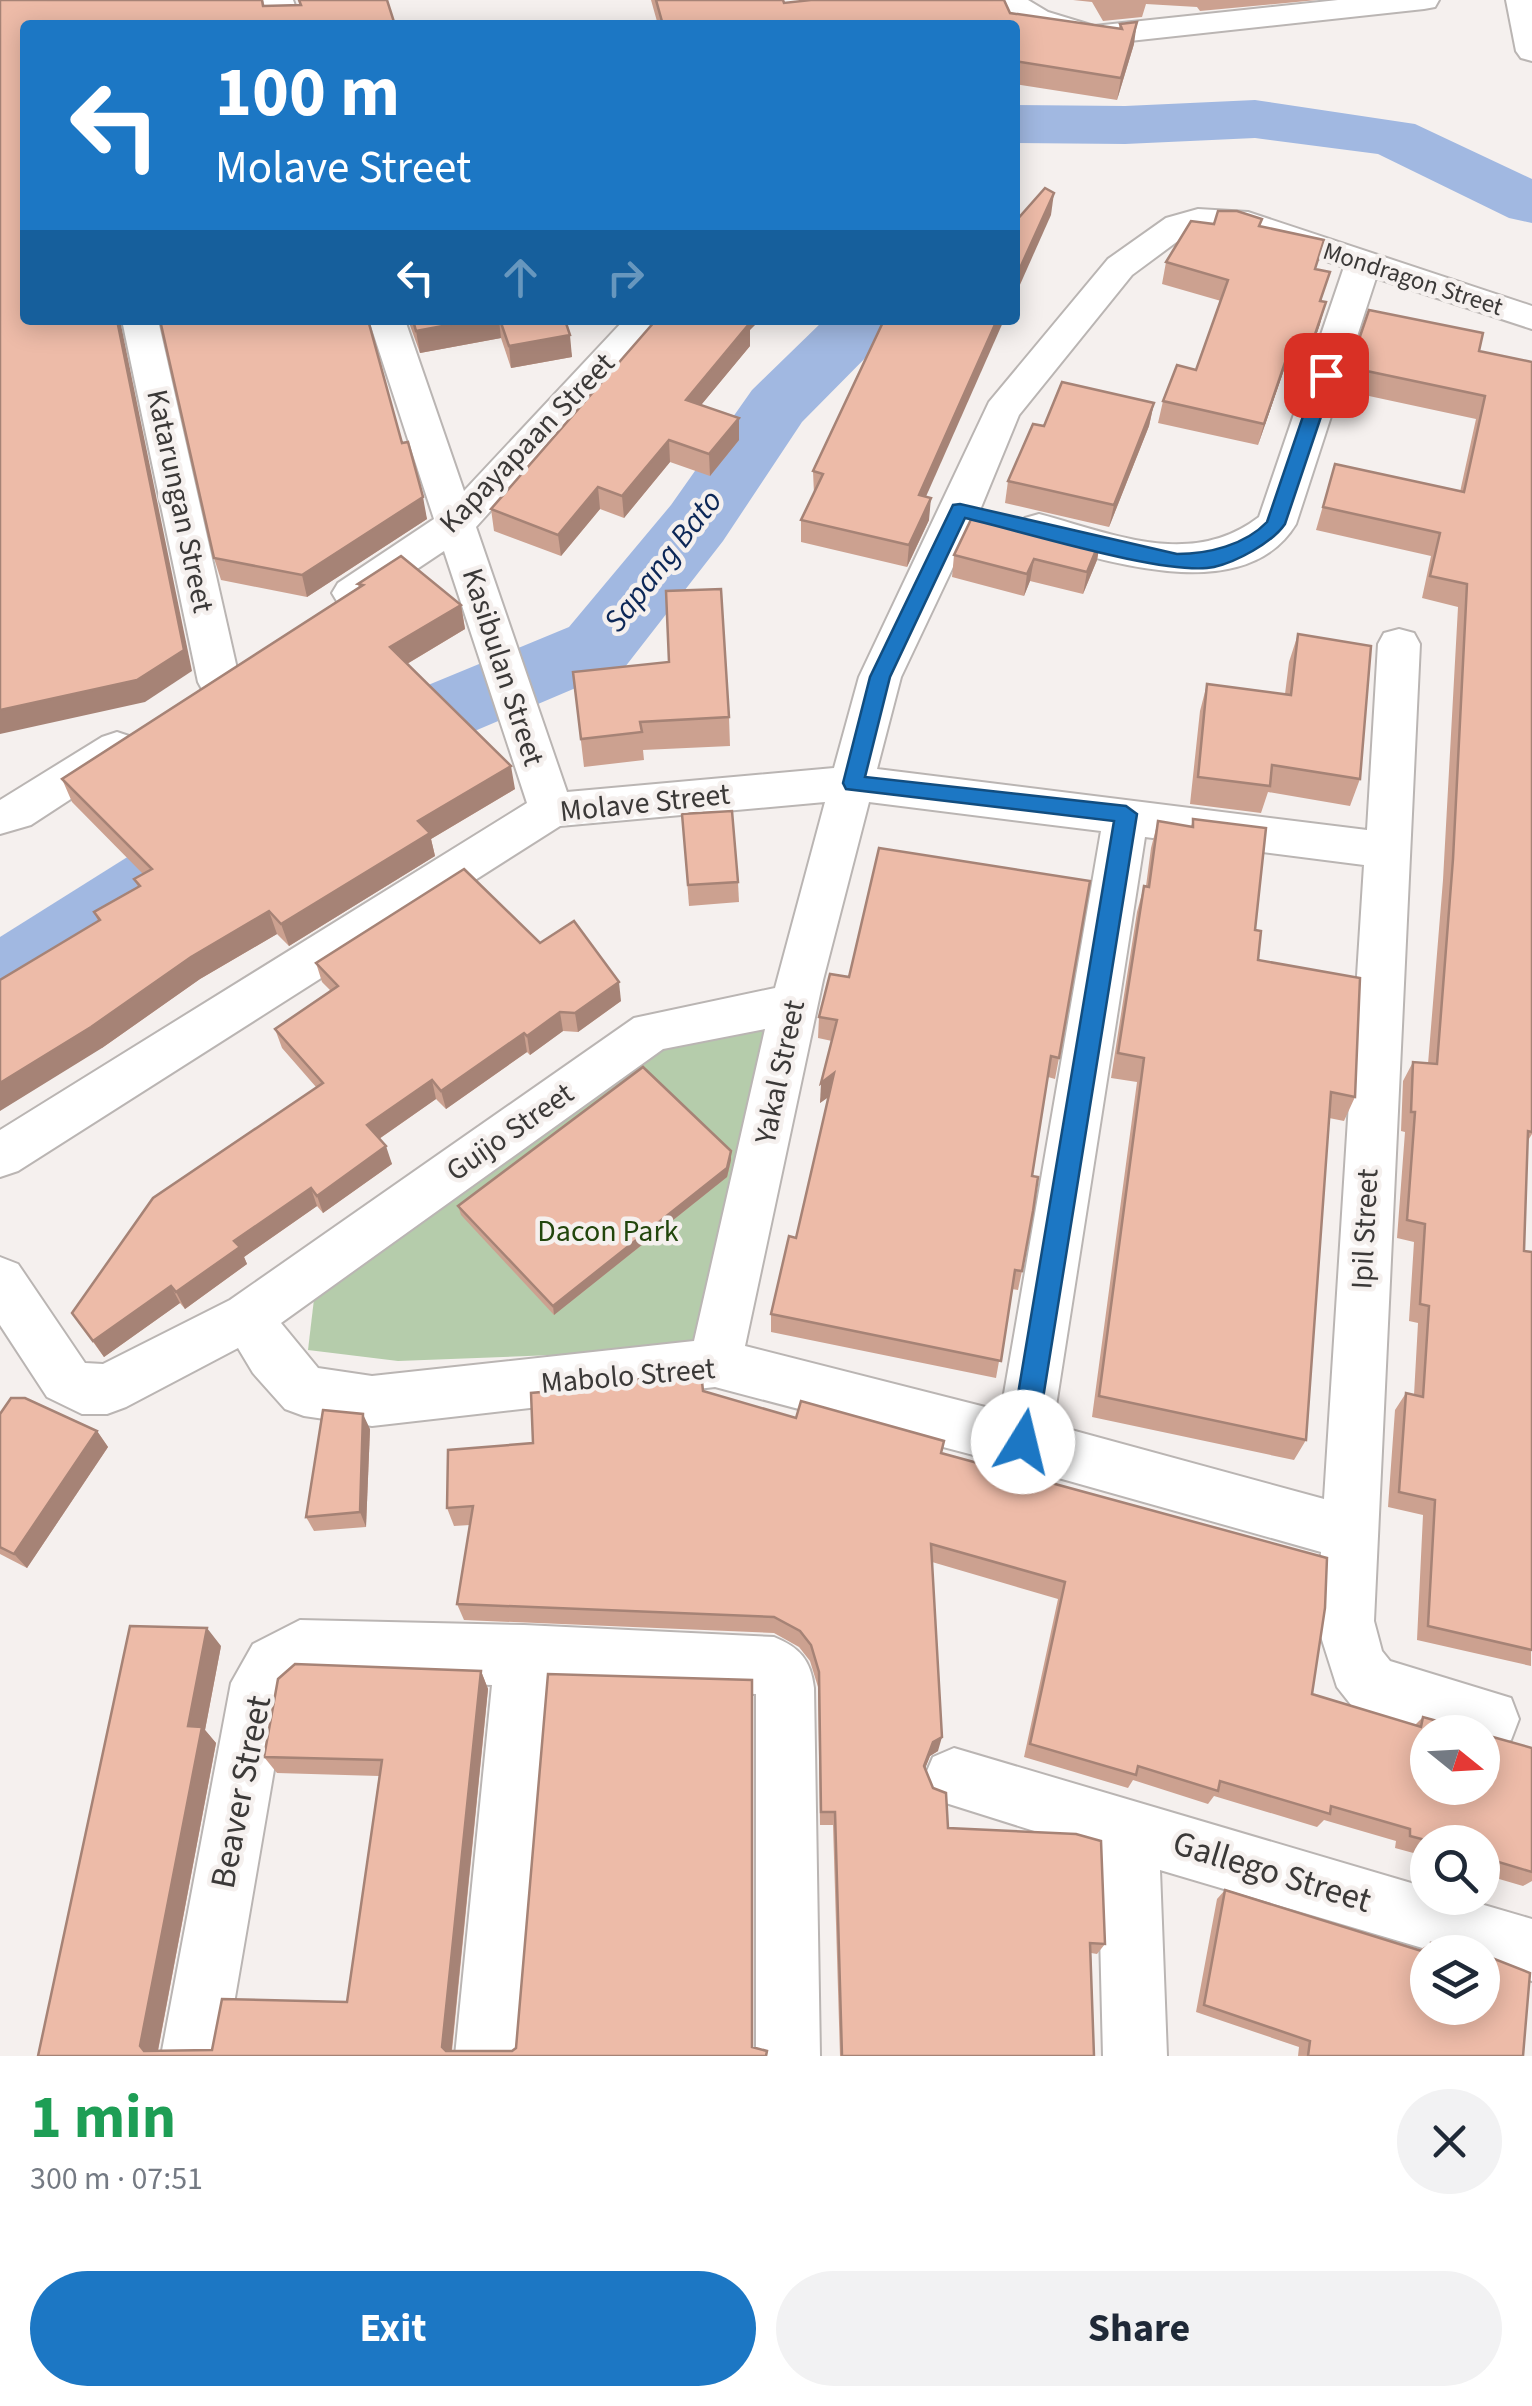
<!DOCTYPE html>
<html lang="en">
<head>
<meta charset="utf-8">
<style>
	:root { --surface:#fff; --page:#f2f2f3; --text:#1f2937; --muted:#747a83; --accent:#1c77c4 }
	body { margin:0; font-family:"Source Sans 3",sans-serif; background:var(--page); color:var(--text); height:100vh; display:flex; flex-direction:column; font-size:38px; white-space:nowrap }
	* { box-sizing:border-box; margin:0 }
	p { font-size:32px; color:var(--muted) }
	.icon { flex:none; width:55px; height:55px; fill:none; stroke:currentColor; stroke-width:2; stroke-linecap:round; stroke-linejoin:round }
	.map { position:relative; height:2056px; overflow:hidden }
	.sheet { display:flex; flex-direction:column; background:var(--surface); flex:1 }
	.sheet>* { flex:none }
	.hud { position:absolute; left:20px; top:20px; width:1000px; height:305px; border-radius:10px; box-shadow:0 5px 25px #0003; background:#1c77c4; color:#fff; overflow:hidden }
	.needle { width:65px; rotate:108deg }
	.tools { position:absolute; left:1410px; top:1715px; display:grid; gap:20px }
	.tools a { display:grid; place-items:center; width:90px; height:90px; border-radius:50%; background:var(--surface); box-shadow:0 5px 25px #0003; font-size:50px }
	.pin { position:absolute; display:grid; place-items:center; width:85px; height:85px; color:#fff; margin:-42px; border-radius:20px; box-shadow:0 5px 15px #0006 }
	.me { position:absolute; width:110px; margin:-55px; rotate:9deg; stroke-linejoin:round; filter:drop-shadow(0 0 8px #0008) }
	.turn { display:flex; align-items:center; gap:35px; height:210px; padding:0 30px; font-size:45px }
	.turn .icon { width:130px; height:130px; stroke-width:2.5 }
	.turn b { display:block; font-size:70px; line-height:85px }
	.lanes { display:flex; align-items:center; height:95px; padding:0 30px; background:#0003; justify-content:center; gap:50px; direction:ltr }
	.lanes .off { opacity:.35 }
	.round { display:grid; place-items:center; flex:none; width:105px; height:105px; border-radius:52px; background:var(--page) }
	.summary { display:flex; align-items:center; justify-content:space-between; height:170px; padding:0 30px }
	h1 { font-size:60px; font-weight:700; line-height:75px; color:#1e9e55 }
	.cta { display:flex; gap:20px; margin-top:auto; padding:20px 30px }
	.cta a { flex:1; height:115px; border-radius:60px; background:var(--accent); color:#fff; font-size:40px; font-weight:700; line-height:115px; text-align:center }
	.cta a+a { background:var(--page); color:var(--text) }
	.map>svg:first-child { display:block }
	.green { fill:#b5ccab }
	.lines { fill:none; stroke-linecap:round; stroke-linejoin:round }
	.river { fill:#a1b8e1; fill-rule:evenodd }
	.minor-casing { stroke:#bab5b3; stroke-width:4 }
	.minor { fill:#fff; fill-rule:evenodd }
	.wall { fill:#cca190 }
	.shaded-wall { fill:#a68376 }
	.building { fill:#edbba8; stroke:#a68376; stroke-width:2.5 }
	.route { fill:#1c77c4; stroke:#124d7f; stroke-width:2.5 }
	.labels { text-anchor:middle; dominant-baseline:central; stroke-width:9; stroke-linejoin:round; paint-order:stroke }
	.far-street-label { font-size:25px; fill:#3b3938; stroke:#f5f0ee }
	.street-label { font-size:30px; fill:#3b3938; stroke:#f5f0ee }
	.park-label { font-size:30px; fill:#22460d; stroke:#f5f0ee }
	.water-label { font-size:32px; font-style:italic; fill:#0c2757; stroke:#f5f0ee }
	.near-street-label { font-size:35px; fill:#3b3938; stroke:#f5f0ee }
</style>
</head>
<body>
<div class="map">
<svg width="1532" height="2056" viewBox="0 0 1532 2056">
	<rect width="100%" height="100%" fill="#f5f0ee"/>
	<polygon class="green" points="775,1022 709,1349 398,1361 308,1350 314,1299 645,1055 675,1042"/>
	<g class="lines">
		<g class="river">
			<polygon points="1255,100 1415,124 1532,179 1532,223 1509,218 1378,154 1255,138 1125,144 1015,143 1015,105 1125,106"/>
			<polygon points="824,320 898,320 888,335 802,422 723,541 625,667 411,758 369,786 340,795 311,786 299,764 311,742 353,716 569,627 671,505 752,390"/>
			<polygon points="202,819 232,829 244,852 232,875 31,1008 0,1018 0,937 172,829"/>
		</g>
		<g class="minor-casing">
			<g id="minor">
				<polygon points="263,0 293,0 302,25 270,25"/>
				<polygon points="992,0 1028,0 1048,12 1094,26 1338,0 1439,0 1435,7 1424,9 1093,45 1026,26"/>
				<polygon points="1506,0 1532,0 1532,61 1521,58 1516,51"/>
				<path d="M 1198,209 L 1248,212 L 1532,306 L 1532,329 L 1376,278 L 1296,524 C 1244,610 1099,559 1025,538 L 1019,528 L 1025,518 L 1039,514 C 1114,534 1191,569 1259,517 L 1344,267 L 1233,229 L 1200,229 L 1190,232 L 1132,275 L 1019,415 L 980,510 L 901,677 L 877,769 L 1367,830 L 1378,644 L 1384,633 L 1399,629 L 1414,633 L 1420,644 L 1374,1621 L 1382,1651 L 1390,1661 L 1511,1698 L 1519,1719 L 1511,1740 L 1490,1748 L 1482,1746 L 1482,1732 L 1436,1732 L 1352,1706 L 1337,1687 L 1316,1621 L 1321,1552 L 1023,1468 L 715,1387 L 372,1426 L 304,1416 L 285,1409 L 253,1373 L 238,1348 L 126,1407 L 107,1414 L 82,1414 L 47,1397 L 0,1325 L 0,1257 L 18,1264 L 85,1363 L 103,1364 L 230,1300 L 634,1018 L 775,988 L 825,802 L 560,826 L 18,1171 L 0,1177 L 0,1130 L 527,803 L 444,551 L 366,603 L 352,607 L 338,603 L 332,593 L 338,583 L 434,519 L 369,320 L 405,320 L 464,491 L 624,320 L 662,320 L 476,527 L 567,792 L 834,768 L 859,677 L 989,402 L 1108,259 L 1166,218 ZM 869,802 L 1101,831 L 1001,1411 L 745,1346 L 823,980 ZM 1145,837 L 1364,865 L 1324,1499 L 1053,1425 ZM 765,1029 L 694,1341 L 372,1376 L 318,1368 L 281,1323 L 663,1049 Z"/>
				<polygon points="122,320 158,320 240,682 234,693 219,697 204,693 198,682"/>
				<polygon points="117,732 132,737 138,748 132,759 31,825 0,834 0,800 102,737"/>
				<path d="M 300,1620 L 524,1625 L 774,1637 C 799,1647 811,1660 814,1688 L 820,2056 L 756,2056 L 756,1694 L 550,1687 L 519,2056 L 455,2056 L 492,1685 L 305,1678 L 287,1694 L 225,2056 L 161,2056 L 231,1683 L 253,1644 Z"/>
				<polygon points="954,1748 1428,1888 1428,1898 1460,1898 1532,1919 1532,1981 1482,1966 1482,1952 1436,1952 1160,1870 1167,2056 1103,2056 1098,1851 933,1799 924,1778 933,1757"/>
			</g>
		</g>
		<use href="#minor" class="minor"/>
	</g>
	<g class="wall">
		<polygon points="651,0 783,0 784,3 1010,13 1119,28 1120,24 1134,44 1117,100 1015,84 1015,25 658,25"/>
		<polygon points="1073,0 1317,0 1200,11 1197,7 1146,4 1142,17 1103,21 1092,2"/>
		<polygon points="1214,224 1260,226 1316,269 1322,301 1320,324 1305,368 1286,364 1258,445 1158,423 1163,401 1196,370 1221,301 1162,284 1166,262"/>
		<polygon points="1369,310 1479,351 1532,362 1532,1134 1527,1142 1524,1251 1532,1252 1531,1666 1417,1640 1423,1515 1388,1507 1395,1410 1406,1393 1414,1395 1418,1323 1409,1321 1414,1242 1397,1238 1405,1132 1401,1131 1403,1081 1413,1062 1428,1064 1443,880 1458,607 1422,598 1431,556 1316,530 1335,464 1460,492 1476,419 1355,393 1358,380 1348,377"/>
		<polygon points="408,320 565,320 572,357 511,368 501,338 420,353"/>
		<polygon points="750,330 750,346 701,405 739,440 710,476 670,462 624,518 600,509 561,556 494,531 491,509"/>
		<polygon points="1154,403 1149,426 1109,527 1005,503 1008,481 1044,426"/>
		<polygon points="402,443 427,519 307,597 221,580 214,558"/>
		<polygon points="813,471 926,496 929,520 907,567 801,542 801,520 814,494"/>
		<polygon points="1101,538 1097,560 1083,594 1030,581 1024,596 952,577 954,555"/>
		<polygon points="358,584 461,605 465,629 407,664 515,789 431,839 435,856 289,946 277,934 200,979 102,1048 98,921 94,912 138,887 134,879 143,874 72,802 62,779 359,588"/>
		<polygon points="1298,634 1360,779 1350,806 1268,792 1261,813 1190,804 1200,711 1207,684 1285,694 1289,662"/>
		<polygon points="573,672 729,717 730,746 643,750 644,760 584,767"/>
		<polygon points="682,814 738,882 739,902 689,906"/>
		<polygon points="1193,819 1255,930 1258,960 1355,1097 1344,1121 1329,1118 1306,1440 1294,1460 1092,1417 1137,1082 1111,1078 1137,912 1144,886 1146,886 1151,848 1158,821 1191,827"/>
		<polygon points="540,943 621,1001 578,1032 563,1031 530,1055 527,1052 446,1109 436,1099 379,1139 392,1164 323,1213 317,1206 244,1257 247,1264 185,1309 180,1303 104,1357 72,1313 316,1087 282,1048 275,1029 331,991 322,982 316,963"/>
		<polygon points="819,1017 1059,1058 1055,1079 1048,1077 1032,1176 1022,1271 1018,1290 1012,1289 996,1378 771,1332 771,1314 796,1238 828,1097 820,1103 832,1041 818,1038"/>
		<polygon points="731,1160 727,1177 554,1315 461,1215 458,1206"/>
		<polygon points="703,1391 796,1418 942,1453 1312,1694 1415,1725 1423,1717 1532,1872 1532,1881 1523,1886 1482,1874 1482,1842 1428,1842 1428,1857 1395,1848 1396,1841 1324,1820 1317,1827 1214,1796 1208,1804 1133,1780 1128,1788 1024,1757 1058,1599 932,1562 938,1751 930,1756 925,1768 948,1828 1105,1944 1097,1954 1091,1953 1094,2056 840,2056 833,1825 820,1825 818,1687 810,1661 799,1647 774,1633 464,1620 457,1604 470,1525 454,1526 447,1508 533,1443"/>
		<polygon points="0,1414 97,1431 108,1447 27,1568 0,1554"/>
		<polygon points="370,1429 366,1527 314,1531 306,1517"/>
		<polygon points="221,1646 205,1730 216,1743 158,2051 212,2050 347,2002 379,1776 277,1773 264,1757 481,1671 488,1689 452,2051 752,2047 767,2051 38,2056"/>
		<polygon points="1225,1890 1419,1950 1431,1943 1523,2056 1298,2056 1299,2047 1196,2012 1217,1899"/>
	</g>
	<g class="shaded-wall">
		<polygon points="1137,22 1134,44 1117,100 1121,78"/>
		<polygon points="1054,193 1051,215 1015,296 1015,279"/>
		<polygon points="1326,302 1320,324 1305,368 1311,346"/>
		<polygon points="117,320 120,320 192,671 145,702 0,734 0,710"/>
		<polygon points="475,320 499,320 501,338 420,353 416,331"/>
		<polygon points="737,320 760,320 750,330 750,346 687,422 686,400"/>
		<polygon points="997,320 1004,320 917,517 919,495"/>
		<polygon points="570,335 572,357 511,368 509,346"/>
		<polygon points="1292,342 1286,364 1258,445 1264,424"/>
		<polygon points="1154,403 1149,426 1109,527 1114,505"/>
		<polygon points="739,418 739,440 710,476 709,454"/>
		<polygon points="669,440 670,462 624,518 622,496"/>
		<polygon points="598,487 600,509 561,556 558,535"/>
		<polygon points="423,497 427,519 307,597 302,575"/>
		<polygon points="931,498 929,520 907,567 909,545"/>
		<polygon points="1101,538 1097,560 1083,594 1087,572"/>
		<polygon points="1034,559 1030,581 1024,596 1027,574"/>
		<polygon points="461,605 465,629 395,671 390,647"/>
		<polygon points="511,766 515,789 431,839 435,856 289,946 281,924 418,821"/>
		<polygon points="269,911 277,934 200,979 102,1048 0,1111 0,1083 191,957"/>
		<polygon points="619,982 621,1001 578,1032 575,1013"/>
		<polygon points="560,1012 563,1031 530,1055 527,1036"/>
		<polygon points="524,1033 527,1052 446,1109 441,1091"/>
		<polygon points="834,1073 833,1094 820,1103 821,1083"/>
		<polygon points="432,1080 436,1099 373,1143 367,1125"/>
		<polygon points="386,1146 392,1164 323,1213 317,1196"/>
		<polygon points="731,1151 731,1160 727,1177 554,1315 553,1306"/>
		<polygon points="311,1188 317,1206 244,1257 247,1264 185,1309 176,1292 234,1241"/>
		<polygon points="171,1286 180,1303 104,1357 93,1341"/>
		<polygon points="363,1414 370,1429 366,1527 360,1512"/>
		<polygon points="97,1431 108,1447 27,1568 14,1554"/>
		<polygon points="207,1628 221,1646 205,1730 216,1743 157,2055 144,2051 140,2046 188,1726"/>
		<polygon points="481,1671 488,1689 451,2056 442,2047"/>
		<polygon points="942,1737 938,1751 930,1756 921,1779 933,1742"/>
	</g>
	<g class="building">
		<polygon points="0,0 262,0 263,6 301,5 299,0 387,0 395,25 25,25 25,320 117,320 184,650 137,680 0,710"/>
		<polygon points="656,0 783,0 784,3 811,0 1004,0 1010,13 1122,29 1120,24 1137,22 1121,78 1015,61 1015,25 663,25"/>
		<polygon points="1045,188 1054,193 1015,279 1015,222"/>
		<polygon points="1218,211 1237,211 1262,219 1259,226 1324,240 1315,269 1330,272 1320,301 1326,302 1311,346 1292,342 1264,424 1163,401 1177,365 1196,370 1228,280 1166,262 1191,221 1214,224"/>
		<polygon points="1369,310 1483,333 1479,351 1532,362 1532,1132 1528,1131 1524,1251 1532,1252 1532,1650 1428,1626 1435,1500 1399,1492 1406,1393 1423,1397 1429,1306 1420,1304 1425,1224 1407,1220 1415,1112 1411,1112 1413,1062 1437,1064 1453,859 1467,584 1430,576 1440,533 1323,507 1335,464 1464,492 1485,396 1362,370 1365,357 1354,354"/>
		<polygon points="160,320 368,320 402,443 408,442 423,497 302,575 214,558"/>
		<polygon points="413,320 475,320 416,331"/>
		<polygon points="500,320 565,320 570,335 509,346"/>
		<polygon points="656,320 737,320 749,324 686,400 739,418 709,454 669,440 622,496 598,487 558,535 491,509"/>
		<polygon points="884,320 997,320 919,495 931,498 909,545 801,520 823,474 813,471"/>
		<polygon points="1062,382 1154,403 1114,505 1008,481 1033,424 1044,426"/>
		<polygon points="976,509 1101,538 1087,572 1034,559 1027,574 954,555"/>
		<polygon points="401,556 461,605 390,647 511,766 418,821 430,833 281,924 269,911 191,957 91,1027 0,1083 0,980 100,920 94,912 140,886 134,879 152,869 62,779 363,585 358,584"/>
		<polygon points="721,589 729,717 640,722 642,732 581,739 573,672 669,662 666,591"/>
		<polygon points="1298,634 1371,646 1360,779 1272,765 1270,786 1198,777 1207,684 1291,695"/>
		<polygon points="732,811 738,882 688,885 682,814"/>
		<polygon points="1193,819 1266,828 1255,930 1261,931 1258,960 1360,978 1355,1097 1331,1092 1306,1440 1099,1396 1144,1058 1118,1053 1144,886 1149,887 1158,821 1193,827"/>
		<polygon points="879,848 1090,881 1059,1058 1051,1056 1032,1176 1038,1177 1033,1211 1022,1271 1015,1270 1001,1361 771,1314 789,1236 796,1238 834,1073 821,1083 837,1020 819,1017 830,974 849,977"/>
		<polygon points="464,869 540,943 574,921 619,982 575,1013 560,1012 527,1036 524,1033 441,1091 432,1080 367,1125 386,1146 317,1196 311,1188 234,1241 240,1247 176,1292 171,1286 93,1341 72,1313 153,1198 323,1083 275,1029 338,986 316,963"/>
		<polygon points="643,1067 731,1151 727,1168 553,1306 458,1206"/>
		<polygon points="701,1372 703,1391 796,1418 801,1401 944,1441 941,1453 1327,1558 1325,1608 1312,1694 1421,1727 1423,1717 1477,1732 1428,1732 1428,1788 1482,1788 1482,1734 1532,1748 1532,1872 1482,1857 1482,1842 1433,1842 1410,1836 1410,1829 1331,1806 1330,1814 1220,1781 1218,1791 1138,1766 1136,1775 1030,1744 1065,1582 931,1544 942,1737 933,1742 924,1766 933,1788 946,1793 948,1828 1076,1834 1101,1841 1105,1944 1090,1943 1094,2056 842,2056 835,1812 821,1812 819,1672 811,1645 800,1631 774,1617 457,1604 473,1506 447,1508 448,1450 533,1443 531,1393 633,1384 632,1380"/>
		<polygon points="11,1398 25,1398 97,1431 14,1554 0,1547 0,1414"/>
		<polygon points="323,1410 363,1414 360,1512 306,1517"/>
		<polygon points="130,1626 207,1628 188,1726 202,1727 140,2046 144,2051 212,2050 222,1999 347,2002 382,1760 264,1757 278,1679 295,1664 481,1671 442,2047 446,2051 512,2051 516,2048 548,1674 752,1680 752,2047 767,2051 766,2056 38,2056"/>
		<polygon points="1225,1890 1428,1953 1428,2008 1482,2008 1482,1954 1530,1973 1523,2056 1308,2056 1310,2041 1204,2005"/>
		<polygon points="1431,1943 1467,1948 1479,1952 1430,1952"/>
	</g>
	<path class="route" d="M 1326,370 L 1335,375 L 1285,524 C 1272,543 1236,562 1214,567 C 1168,577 1018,530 965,518 L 890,677 L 865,777 L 1126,806 L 1137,814 L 1036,1442 L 1032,1451 L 1023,1454 L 1014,1451 L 1010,1442 L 1114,821 L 846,789 L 843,783 L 870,677 L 953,505 L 960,504 L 1177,554 C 1208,554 1245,545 1267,522 L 1317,375 Z"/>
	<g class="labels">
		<g class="far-street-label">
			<text transform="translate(1413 279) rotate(18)">Mondragon Street</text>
		</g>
		<g class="street-label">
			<text transform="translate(527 443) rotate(-46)">Kapayapaan Street</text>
			<text transform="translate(180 501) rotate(78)">Katarungan Street</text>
			<text transform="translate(503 667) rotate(72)">Kasibulan Street</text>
			<text transform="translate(645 803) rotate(-6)">Molave Street</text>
			<text transform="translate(780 1072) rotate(-78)">Yakal Street</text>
			<text transform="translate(510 1132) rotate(-35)">Guijo Street</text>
			<text transform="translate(1365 1229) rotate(-87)">Ipil Street</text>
			<text transform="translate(628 1376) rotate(-5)">Mabolo Street</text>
		</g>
		<g class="park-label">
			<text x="608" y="1231">Dacon Park</text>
		</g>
		<g class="water-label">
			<text transform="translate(663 561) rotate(-52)">Sapang Bato</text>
		</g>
		<g class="near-street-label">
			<text transform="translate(241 1792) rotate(-79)">Beaver Street</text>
			<text transform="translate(1272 1872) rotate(17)">Gallego Street</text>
		</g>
	</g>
</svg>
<div class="tools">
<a><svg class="needle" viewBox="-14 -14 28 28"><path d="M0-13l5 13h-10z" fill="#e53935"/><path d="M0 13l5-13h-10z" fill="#747a83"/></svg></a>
<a><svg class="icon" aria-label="search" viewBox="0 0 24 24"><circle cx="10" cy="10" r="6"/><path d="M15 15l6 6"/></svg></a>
<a><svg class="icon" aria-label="layers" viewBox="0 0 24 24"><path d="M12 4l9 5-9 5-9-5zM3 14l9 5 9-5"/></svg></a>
</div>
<div class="pin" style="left:1326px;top:375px;background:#d93025"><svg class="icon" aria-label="arrive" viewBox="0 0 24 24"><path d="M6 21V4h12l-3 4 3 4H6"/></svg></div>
<svg class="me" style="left:1023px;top:1442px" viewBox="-20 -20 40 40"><circle r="19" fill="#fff"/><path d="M0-13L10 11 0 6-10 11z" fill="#1c77c4"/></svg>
<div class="hud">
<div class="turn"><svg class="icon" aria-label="left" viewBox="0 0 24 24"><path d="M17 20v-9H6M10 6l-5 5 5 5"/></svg><div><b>100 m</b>Molave Street</div></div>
<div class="lanes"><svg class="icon" aria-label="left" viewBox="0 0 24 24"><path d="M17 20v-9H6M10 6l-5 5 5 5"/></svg><svg class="icon off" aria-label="ahead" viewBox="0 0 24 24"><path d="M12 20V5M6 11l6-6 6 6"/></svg><svg class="icon off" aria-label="right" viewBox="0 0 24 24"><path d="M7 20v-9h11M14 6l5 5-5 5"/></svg></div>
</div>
</div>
<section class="sheet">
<div class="summary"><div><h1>1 min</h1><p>300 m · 07:51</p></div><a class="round"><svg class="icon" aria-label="close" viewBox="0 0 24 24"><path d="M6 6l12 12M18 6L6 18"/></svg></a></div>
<div class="cta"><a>Exit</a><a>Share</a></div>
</section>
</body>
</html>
